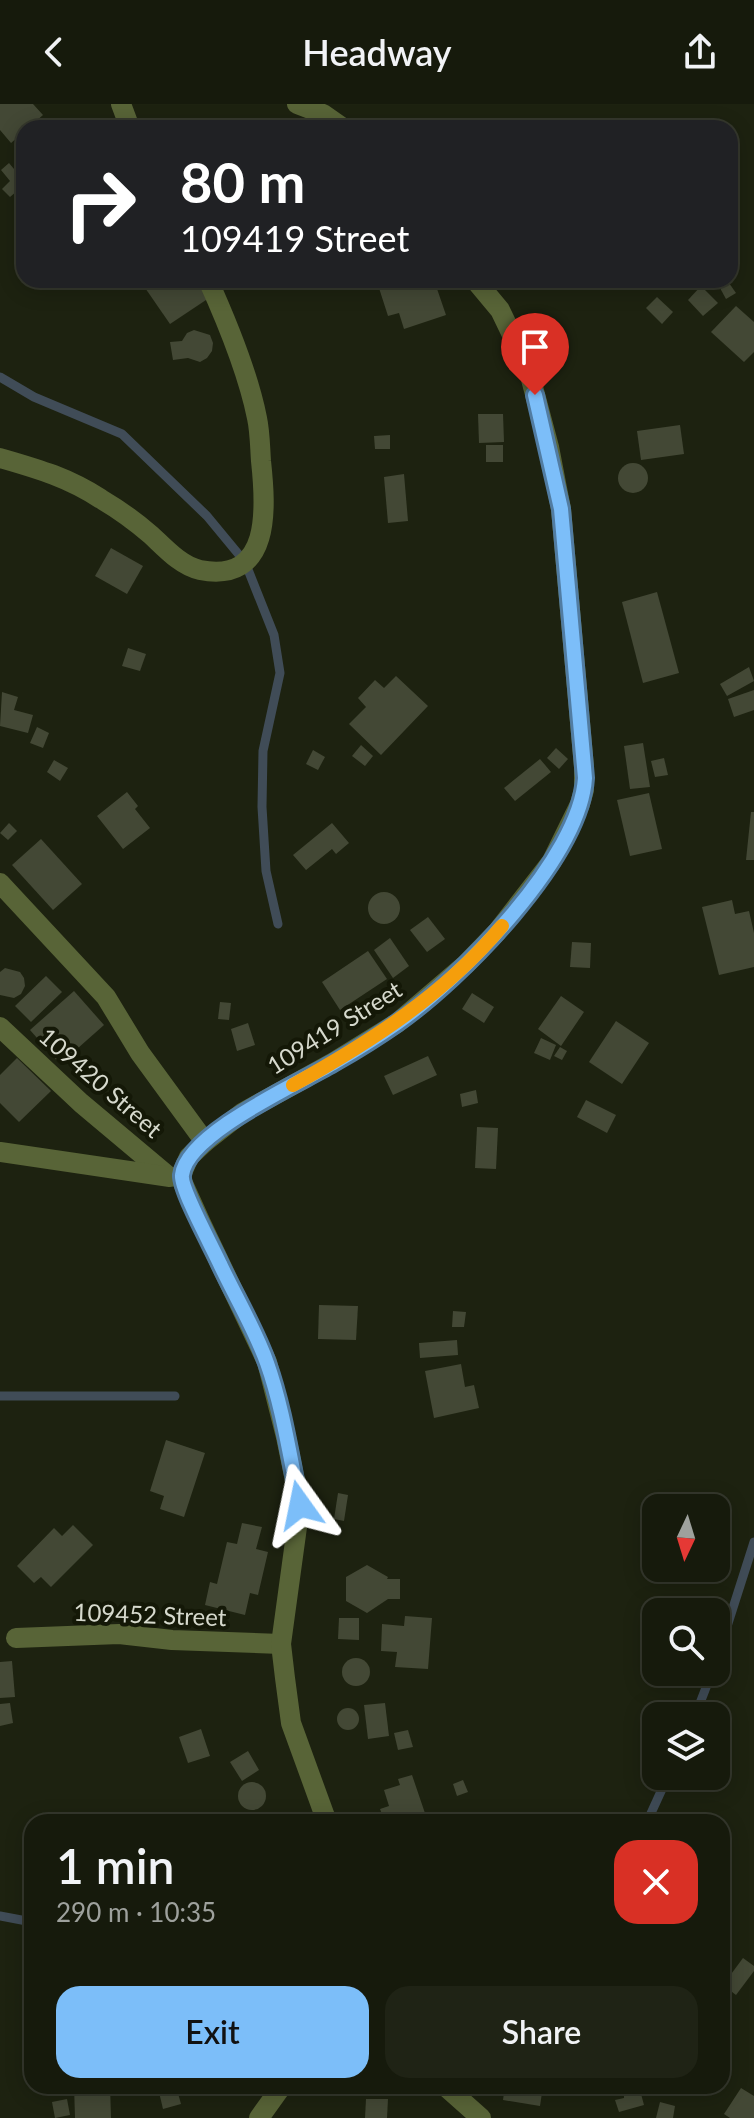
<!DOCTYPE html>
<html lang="en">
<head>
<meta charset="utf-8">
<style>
	:root { --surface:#161a0c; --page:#1f2315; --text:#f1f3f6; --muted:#9ea19d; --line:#35382d; --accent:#7cbef9 }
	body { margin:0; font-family:Lato,sans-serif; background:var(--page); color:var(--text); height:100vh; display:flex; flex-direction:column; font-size:30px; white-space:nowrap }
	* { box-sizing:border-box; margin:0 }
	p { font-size:26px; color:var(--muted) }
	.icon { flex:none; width:44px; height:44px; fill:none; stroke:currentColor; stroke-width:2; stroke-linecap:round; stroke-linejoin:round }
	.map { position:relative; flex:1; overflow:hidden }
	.sheet { position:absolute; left:24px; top:1710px; width:706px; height:280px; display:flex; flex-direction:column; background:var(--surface); border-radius:24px; box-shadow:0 4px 20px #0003,0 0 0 2px var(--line) }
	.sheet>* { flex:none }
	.banner { position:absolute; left:16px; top:16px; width:722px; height:168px; border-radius:24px; box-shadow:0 4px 20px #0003,0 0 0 2px var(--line); background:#202124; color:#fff; overflow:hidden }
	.needle { width:52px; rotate:184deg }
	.tools { position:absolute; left:642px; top:1390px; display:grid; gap:16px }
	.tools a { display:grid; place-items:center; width:88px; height:88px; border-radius:16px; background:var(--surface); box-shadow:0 4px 20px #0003,0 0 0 2px var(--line); font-size:40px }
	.pin { position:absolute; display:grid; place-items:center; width:68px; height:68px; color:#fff; margin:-82px -34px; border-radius:50% 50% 50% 0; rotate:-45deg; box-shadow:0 0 8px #0007 }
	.pin .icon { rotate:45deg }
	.me { position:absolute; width:88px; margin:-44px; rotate:348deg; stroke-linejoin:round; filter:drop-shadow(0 0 6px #0008) }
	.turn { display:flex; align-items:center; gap:28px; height:168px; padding:0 32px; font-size:36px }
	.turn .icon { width:104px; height:104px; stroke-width:2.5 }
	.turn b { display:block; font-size:56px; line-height:68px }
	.round { display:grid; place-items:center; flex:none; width:84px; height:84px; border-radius:24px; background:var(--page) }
	.head { display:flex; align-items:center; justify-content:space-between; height:136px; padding:0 32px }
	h1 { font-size:48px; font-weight:600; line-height:60px }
	.cta { display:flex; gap:16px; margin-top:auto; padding:16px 32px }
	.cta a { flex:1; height:92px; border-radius:24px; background:var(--accent); color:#111; font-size:32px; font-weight:600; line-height:92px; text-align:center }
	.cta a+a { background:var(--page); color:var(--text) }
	header { display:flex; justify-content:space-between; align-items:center; height:104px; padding:0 32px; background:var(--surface); font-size:36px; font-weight:600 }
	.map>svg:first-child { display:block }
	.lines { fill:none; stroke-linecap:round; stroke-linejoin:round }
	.stream { stroke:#404c57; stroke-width:9 }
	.building { fill:#434835 }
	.minor { stroke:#586437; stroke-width:20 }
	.route-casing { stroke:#517ca2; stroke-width:20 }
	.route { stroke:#7cbef9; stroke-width:14 }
	.slow { stroke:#f59e0b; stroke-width:14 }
	.labels { text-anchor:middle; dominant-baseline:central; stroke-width:8; stroke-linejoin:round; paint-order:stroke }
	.street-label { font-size:24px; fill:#d6d9cd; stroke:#141807 }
</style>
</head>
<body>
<header><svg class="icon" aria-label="back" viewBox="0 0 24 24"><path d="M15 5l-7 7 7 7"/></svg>Headway<svg class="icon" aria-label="share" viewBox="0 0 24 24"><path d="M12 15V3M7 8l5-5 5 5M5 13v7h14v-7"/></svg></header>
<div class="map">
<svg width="754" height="2014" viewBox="0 0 754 2014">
	<rect width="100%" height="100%" fill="#1d2210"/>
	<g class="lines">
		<g class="stream">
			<polyline points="0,273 34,293 122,330 207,412 245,458 274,531 280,569 263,647 262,703 266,767 278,820"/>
			<polyline points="0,1292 175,1292"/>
			<polyline points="716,1557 754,1438"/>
			<polyline points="695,1612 712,1568"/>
			<polyline points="647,1718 668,1672"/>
			<polyline points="0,1812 32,1818"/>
		</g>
	</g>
	<g class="building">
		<polygon points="0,0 33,0 43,11 28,24 24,24 24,28 11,39 0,26"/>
		<polygon points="9,59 24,77 24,81 10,93 2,85 10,77 1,66"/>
		<polygon points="145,176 196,176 209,194 170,220 141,178"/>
		<polygon points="389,176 434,176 446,211 404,225 399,209 388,212 379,184 391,181"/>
		<polygon points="729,179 736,189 726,195 720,184"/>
		<polygon points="701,182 718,199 703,212 688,196"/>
		<polygon points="657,193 673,208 662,220 646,204"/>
		<polygon points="736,202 754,218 754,248 744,258 711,228"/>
		<polygon points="194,226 210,231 213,239 212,247 207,254 200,258 188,254 173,256 170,238 182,237 187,229"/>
		<polygon points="478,310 503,310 504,338 479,339"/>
		<polygon points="680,321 684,350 641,356 637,327"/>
		<polygon points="390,331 390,345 375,345 374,332"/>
		<rect x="486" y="341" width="17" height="17"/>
		<circle cx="633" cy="374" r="15"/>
		<polygon points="404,370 408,417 388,419 384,373"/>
		<polygon points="111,444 143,462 127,490 95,472"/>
		<polygon points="657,488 679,569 643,579 622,498"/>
		<polygon points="128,544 146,550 140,567 122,562"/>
		<polygon points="749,563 754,577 727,592 720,580"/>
		<polygon points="396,572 428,602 381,651 349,620 366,603 358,594 375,576 384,584"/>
		<polygon points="754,586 754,606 734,613 728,595"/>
		<polygon points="2,588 18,593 14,606 33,611 28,629 0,622"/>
		<polygon points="37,623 49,629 43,644 30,639"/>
		<polygon points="643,639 650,683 630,685 624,642"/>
		<polygon points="361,641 373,652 365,662 352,652"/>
		<polygon points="556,644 568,655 559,665 547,654"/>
		<polygon points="313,646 325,653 318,666 306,660"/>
		<polygon points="664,654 668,671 655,673 651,657"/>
		<polygon points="540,655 551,668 515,697 504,684"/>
		<polygon points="54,656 68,664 60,677 47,668"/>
		<polygon points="127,688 138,702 135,705 150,724 123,745 97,712"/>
		<polygon points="649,689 662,745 630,752 617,696"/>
		<polygon points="751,708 754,708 754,756 746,756"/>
		<polygon points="9,719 17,727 8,736 0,729"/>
		<polygon points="332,719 349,739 336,750 332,745 306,766 293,751"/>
		<polygon points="41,735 82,780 53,806 12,761"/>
		<circle cx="384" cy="804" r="16"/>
		<polygon points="732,796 735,810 749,807 754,829 754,863 719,871 702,803"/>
		<polygon points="428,813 445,835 427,848 410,826"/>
		<polygon points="390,834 409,862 393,874 374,846"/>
		<polygon points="572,838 591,839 590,864 570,863"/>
		<polygon points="368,847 387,875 340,906 322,878"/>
		<polygon points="5,864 20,868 24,874 25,882 21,890 14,894 0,891 0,868"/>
		<polygon points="46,872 62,888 31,918 15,902"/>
		<polygon points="74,887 104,921 60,960 30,926"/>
		<polygon points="472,889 494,903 484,919 462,905"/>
		<polygon points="561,892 584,908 561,942 538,925"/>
		<polygon points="220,898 231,899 229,916 218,915"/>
		<polygon points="616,917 649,939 622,980 589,958"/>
		<polygon points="248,919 255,941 237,947 231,925"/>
		<polygon points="541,934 556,941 550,956 534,949"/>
		<polygon points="560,943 567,947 562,956 554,952"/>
		<polygon points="428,952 437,971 393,991 384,972"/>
		<polygon points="17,954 51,987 19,1018 0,999 0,971"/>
		<polygon points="476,986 478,999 462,1003 460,990"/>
		<polygon points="586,996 616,1011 607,1029 577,1013"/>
		<polygon points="477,1023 498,1024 496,1065 475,1064"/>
		<polygon points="319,1201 358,1202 356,1236 318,1235"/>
		<polygon points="453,1207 466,1208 464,1223 452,1223"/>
		<polygon points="457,1236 458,1251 420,1254 419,1239"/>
		<polygon points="461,1260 465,1283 474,1281 479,1304 434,1314 425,1267"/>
		<polygon points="166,1336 205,1349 184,1413 160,1405 164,1392 150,1387"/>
		<polygon points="338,1389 348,1391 344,1417 334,1415"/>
		<polygon points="242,1419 262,1423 256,1445 268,1448 258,1491 250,1489 245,1511 205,1501 210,1478 217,1480 227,1438 237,1440"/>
		<polygon points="73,1421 93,1441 51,1483 41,1473 34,1479 17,1462 54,1424 62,1432"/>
		<polygon points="367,1461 388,1473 387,1475 400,1475 400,1495 388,1495 367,1509 346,1497 346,1473"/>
		<polygon points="405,1512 432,1514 428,1565 395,1563 397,1548 381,1547 382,1520 404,1522"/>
		<polygon points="339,1514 359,1514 359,1536 338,1535"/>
		<circle cx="356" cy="1568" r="14"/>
		<polygon points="12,1557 15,1593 0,1594 0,1558"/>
		<polygon points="10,1599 13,1619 0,1622 0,1600"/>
		<polygon points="385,1599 389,1632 368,1635 364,1601"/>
		<circle cx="348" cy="1615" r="11"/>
		<polygon points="201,1625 210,1652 188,1659 179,1633"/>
		<polygon points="408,1626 413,1643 398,1646 394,1629"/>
		<polygon points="248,1647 259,1666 242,1677 230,1658"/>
		<polygon points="412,1671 428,1718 385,1718 380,1705 389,1702 384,1686 400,1681 398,1675"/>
		<polygon points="463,1676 468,1688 457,1692 453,1680"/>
		<circle cx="252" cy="1692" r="14"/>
		<polygon points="273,1712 275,1718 255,1718 255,1717"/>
		<polygon points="743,1854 754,1862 754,1867 736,1891 723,1881"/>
		<polygon points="74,1982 110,1982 111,2014 75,2014"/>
		<polygon points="164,1982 176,1982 181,2000 163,2005 158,1984"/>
		<polygon points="505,1982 543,1982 540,2002 503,1996"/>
		<polygon points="741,1984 754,1992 754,2014 730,2014 724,2010"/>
		<polygon points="640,1986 644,2001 619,2008 615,1996 624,1994 624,1990"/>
		<polygon points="67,1995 70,2011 55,2014 52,1998"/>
		<polygon points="366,1995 388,1995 387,2014 365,2014"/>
		<polygon points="660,1998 675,2002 673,2014 656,2014"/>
	</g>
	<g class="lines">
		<g class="minor">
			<polyline points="121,0 130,24"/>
			<polyline points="297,0 323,10 343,24"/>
			<path d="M 0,354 C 38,365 67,373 101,395 C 118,405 136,418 151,431 C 165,444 181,462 200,466 C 272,480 266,403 261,357 C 260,343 260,328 257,314 C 248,269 227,218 208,176"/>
			<polyline points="0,779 106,893 140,949 205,1038"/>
			<polyline points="0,923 81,999 168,1072"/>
			<polyline points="0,1048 170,1073"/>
			<polyline points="16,1534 119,1530 172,1536 281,1540"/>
			<polyline points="327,1718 291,1619 285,1574 281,1540 300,1401 286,1333 267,1258 201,1119 182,1077 182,1069 189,1053 205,1038 242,1009 334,958 397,919 466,860 497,828 552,757 580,700 584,686 584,663 561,405 549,343 528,264 500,206 475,176"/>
			<polyline points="445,1982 481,2014"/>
			<polyline points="259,2014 282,1982"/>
		</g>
	</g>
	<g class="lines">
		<g class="route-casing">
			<path id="route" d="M 300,1401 C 290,1354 283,1304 267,1259 C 255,1225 235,1192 220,1160 C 213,1144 180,1084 182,1071 C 187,1029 300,979 335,958 C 356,946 377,933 397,919 C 460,875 580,754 585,674 L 561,405 L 535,291"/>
		</g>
		<use href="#route" class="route"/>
		<path class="slow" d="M 293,981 C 370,938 444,891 502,822"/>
	</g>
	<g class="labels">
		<g class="street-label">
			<text transform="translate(334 923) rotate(-32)">109419 Street</text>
			<text transform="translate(101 978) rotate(41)">109420 Street</text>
			<text transform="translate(150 1510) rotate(2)">109452 Street</text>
		</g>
	</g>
</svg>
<div class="tools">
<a><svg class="needle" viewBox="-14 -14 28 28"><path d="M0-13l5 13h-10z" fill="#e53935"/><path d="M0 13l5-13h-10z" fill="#9ea19d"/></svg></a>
<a><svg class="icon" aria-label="search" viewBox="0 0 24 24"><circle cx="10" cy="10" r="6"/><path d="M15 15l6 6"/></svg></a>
<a><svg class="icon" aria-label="layers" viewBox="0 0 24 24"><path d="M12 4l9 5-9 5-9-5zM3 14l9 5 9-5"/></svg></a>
</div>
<div class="pin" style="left:535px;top:291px;background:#d93025"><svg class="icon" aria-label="arrive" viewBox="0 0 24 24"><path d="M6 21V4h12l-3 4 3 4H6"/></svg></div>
<svg class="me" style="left:300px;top:1401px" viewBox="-20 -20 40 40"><path d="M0-17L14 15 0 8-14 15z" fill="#7cbef9" stroke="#fff" stroke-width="4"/></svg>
<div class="banner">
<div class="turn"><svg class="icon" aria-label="right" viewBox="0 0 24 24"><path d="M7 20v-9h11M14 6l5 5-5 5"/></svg><div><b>80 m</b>109419 Street</div></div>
</div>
<section class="sheet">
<div class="head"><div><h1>1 min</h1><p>290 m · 10:35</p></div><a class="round" style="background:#d93025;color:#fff"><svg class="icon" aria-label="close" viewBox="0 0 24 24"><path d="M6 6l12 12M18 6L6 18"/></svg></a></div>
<div class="cta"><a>Exit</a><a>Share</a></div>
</section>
</div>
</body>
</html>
